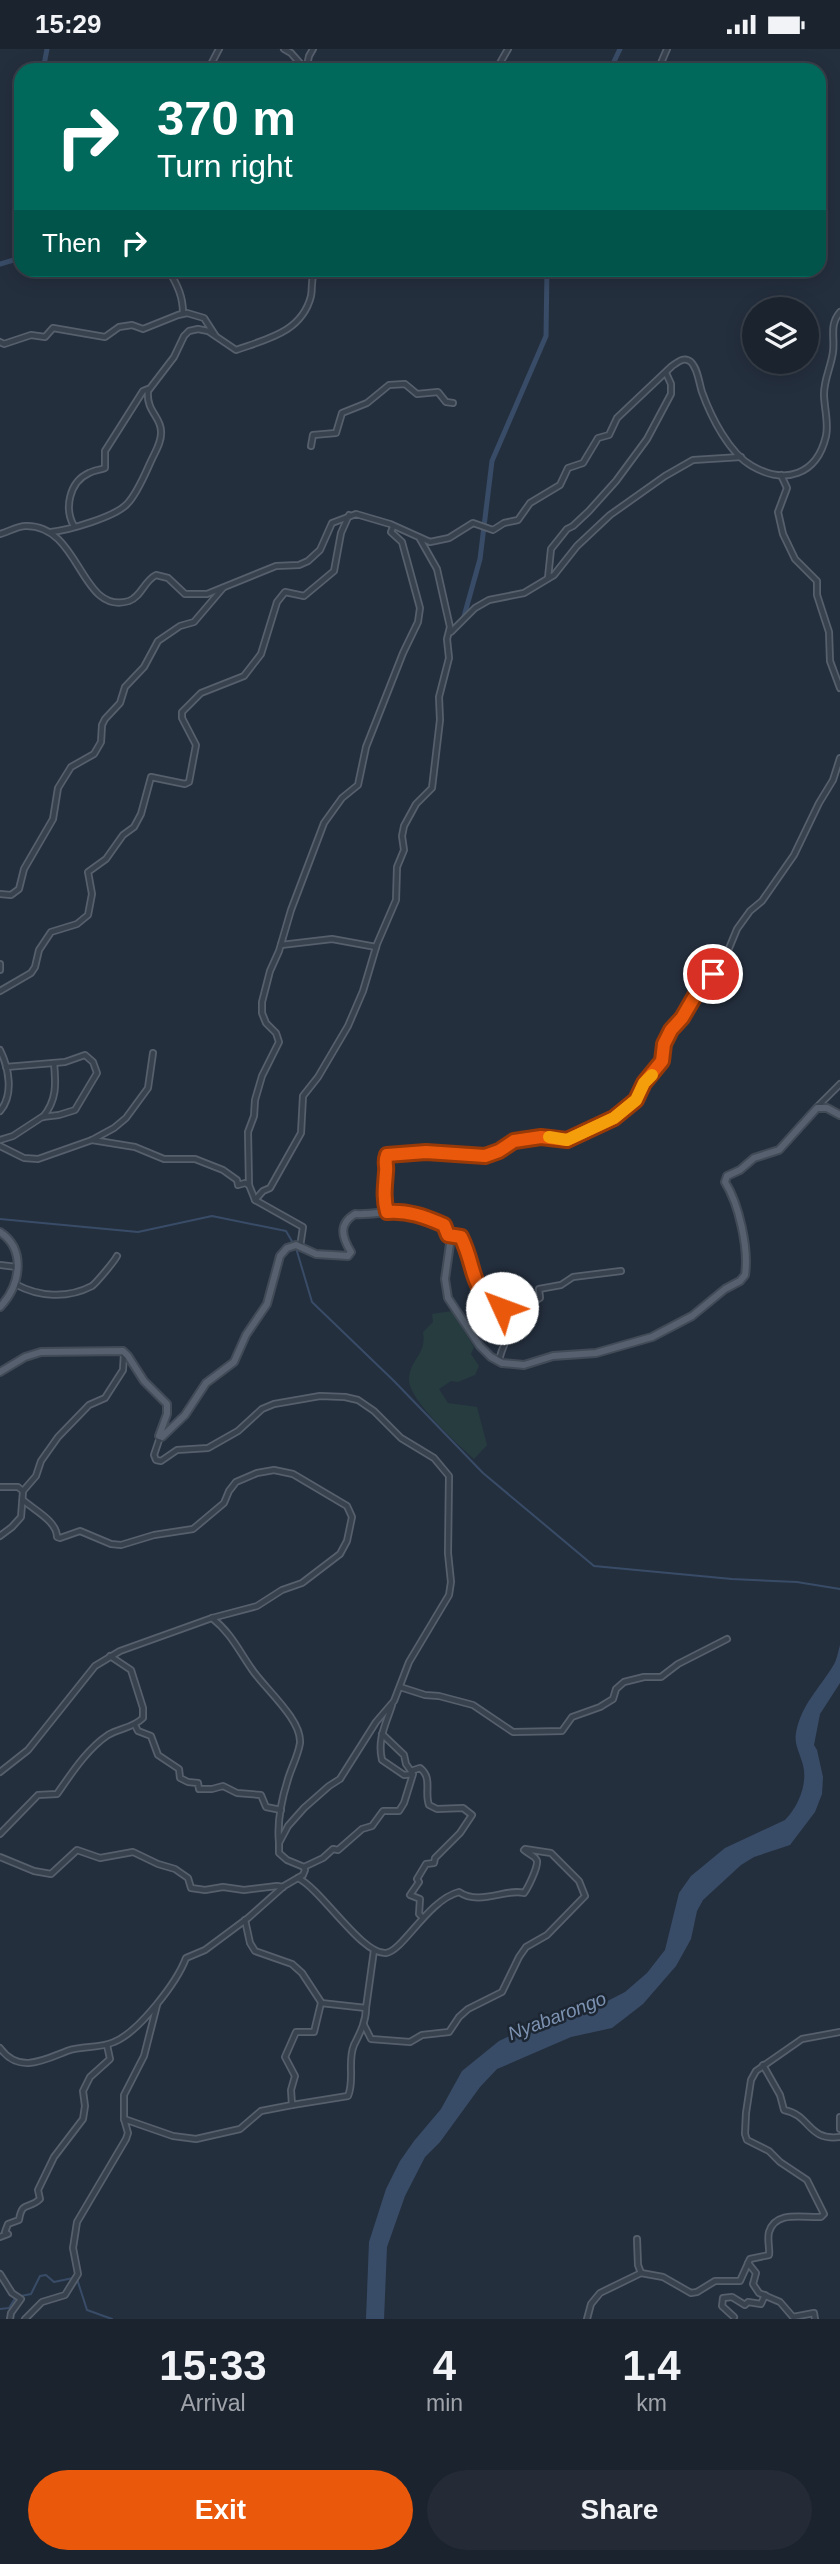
<!DOCTYPE html>
<html lang="en">
<head>
<meta charset="utf-8">
<style>
	:root { --surface:#1b232e; --page:#242b36; --text:#f1f3f6; --muted:#a0a4aa; --line:#39404a; --accent:#ea580c }
	body { margin:0; font-family:Arial,sans-serif; background:var(--page); color:var(--text); height:100vh; display:flex; flex-direction:column; font-size:26px; white-space:nowrap }
	* { box-sizing:border-box; margin:0 }
	p { font-size:23px; color:var(--muted) }
	.icon { flex:none; width:38px; height:38px; fill:none; stroke:currentColor; stroke-width:2; stroke-linecap:round; stroke-linejoin:round }
	.map { position:relative; height:2270px; overflow:hidden }
	.side { display:flex; flex-direction:column; background:var(--surface); flex:1 }
	.side>* { flex:none }
	.hud { position:absolute; left:14px; top:14px; width:812px; height:214px; border-radius:21px; box-shadow:0 4px 18px #0003,0 0 0 2px var(--line); background:#00695c; color:#fff; overflow:hidden }
	.buttons { position:absolute; left:742px; top:248px; display:grid; gap:14px }
	.buttons a { display:grid; place-items:center; width:77px; height:77px; border-radius:50%; background:var(--surface); box-shadow:0 4px 18px #0003,0 0 0 2px var(--line); font-size:35px }
	.pin { position:absolute; display:grid; place-items:center; width:60px; height:60px; color:#fff; margin:-30px; border:4px solid #fff; border-radius:50%; box-shadow:0 2px 7px #0007 }
	.me { position:absolute; width:77px; margin:-38px; rotate:313deg; stroke-linejoin:round; filter:drop-shadow(0 0 5px #0008) }
	.turn { display:flex; align-items:center; gap:24px; height:147px; padding:0 28px; font-size:32px }
	.turn .icon { width:91px; height:91px; stroke-width:2.5 }
	.turn b { display:block; font-size:49px; line-height:60px }
	.then { display:flex; align-items:center; height:66px; padding:0 28px; background:#0003; gap:14px; font-size:26px }
	.eta { display:flex; justify-content:space-evenly; align-items:center; height:119px; text-align:center }
	.eta b { font-size:42px; font-weight:600; line-height:49px }
	.primary-button { display:flex; gap:14px; margin-top:auto; padding:14px 28px }
	.primary-button a { flex:1; height:80px; border-radius:42px; background:var(--accent); color:#fff; font-size:28px; font-weight:600; line-height:80px; text-align:center }
	.primary-button a+a { background:var(--page); color:var(--text) }
	.status { display:flex; justify-content:space-between; align-items:center; height:49px; padding:0 35px; background:var(--surface); direction:ltr }
	.status svg { height:19px; fill:currentColor }
	.map>svg:first-child { display:block }
	.green { fill:#263c3f }
	.water { fill:#394c67 }
	.lines { fill:none; stroke-linecap:round; stroke-linejoin:round }
	.stream { stroke:#394c67; stroke-width:2 }
	.river { stroke:#394c67; stroke-width:5 }
	.minor-casing { stroke:#565f6c; stroke-width:8 }
	.major-casing { stroke:#414a57; stroke-width:10 }
	.minor { stroke:#38414e; stroke-width:4.5 }
	.major { stroke:#56606e; stroke-width:6 }
	.route-casing { stroke:#983908; stroke-width:18 }
	.route { stroke:#ea580c; stroke-width:12 }
	.slow { stroke:#f59e0b; stroke-width:12 }
	.labels { text-anchor:middle; dominant-baseline:central; stroke-width:5; stroke-linejoin:round; paint-order:stroke }
	.water-label { font-size:19px; font-style:italic; fill:#7c92b1; stroke:#1d2633 }
</style>
</head>
<body>
<div class="status"><b>15:29</b><svg viewBox="0 0 49 12"><path d="M0 12V9h3v3zM5 12V6h3v6zM10 12V3h3v9zM15 12V0h3v12zM26 1h20v11H26zM47 4h2v5h-2z"/></svg></div>
<div class="map">
<svg width="840" height="2270" viewBox="0 0 840 2270">
	<rect width="100%" height="100%" fill="#242f3e"/>
	<path class="green" d="M 452,1262 L 474,1298 L 471,1305 L 479,1317 L 475,1326 L 458,1333 L 451,1332 L 439,1340 L 448,1354 L 477,1358 L 487,1396 L 474,1410 C 458,1395 407,1350 409,1329 C 411,1309 427,1305 423,1283 L 433,1273 L 432,1265 Z"/>
	<path class="water" d="M 840,1596 L 840,1634 L 820,1665 L 814,1696 L 817,1701 L 823,1728 L 822,1745 L 815,1763 L 790,1796 L 754,1808 L 741,1816 L 703,1851 L 697,1862 L 691,1890 L 676,1917 L 643,1955 L 612,1979 L 571,1988 L 497,2020 L 480,2038 L 440,2093 L 425,2108 L 405,2147 L 387,2198 L 384,2270 L 366,2270 L 369,2193 L 386,2140 L 400,2112 L 414,2092 L 441,2060 L 462,2022 L 499,1992 L 537,1974 L 596,1958 L 625,1943 L 647,1924 L 665,1901 L 679,1844 L 691,1827 L 725,1799 L 785,1771 C 798,1758 808,1735 803,1716 C 800,1704 794,1696 796,1684 C 801,1656 819,1640 833,1617 C 837,1611 838,1603 840,1596 Z"/>
	<g class="lines">
		<g class="stream">
			<polyline points="0,1170 138,1183 212,1167 286,1182 293,1194"/>
			<polyline points="296,1199 312,1253 394,1332 483,1424 594,1517 732,1530 797,1533 840,1540"/>
			<polyline points="77,2230 87,2261 112,2270"/>
			<polyline points="0,2260 9,2259 16,2248 31,2245 40,2227 46,2226 54,2233 73,2229"/>
		</g>
		<g class="river">
			<polyline points="43,21 47,0"/>
			<polyline points="610,21 620,0"/>
			<polyline points="0,215 17,210 21,206"/>
			<polyline points="463,571 480,510 492,412 546,287 547,220"/>
		</g>
		<g class="minor-casing">
			<g id="minor">
				<polyline points="284,0 291,4 306,21"/>
				<polyline points="208,21 219,0"/>
				<polyline points="306,21 309,7 313,0"/>
				<polyline points="496,21 508,0"/>
				<polyline points="658,21 667,0"/>
				<path d="M 168,220 C 178,237 183,248 183,264"/>
				<polyline points="0,293 4,295 31,286 45,288 53,279 105,288 119,278 132,276 143,280 178,266 187,264 204,269 215,286"/>
				<polyline points="311,397 313,386 336,384 342,364 367,354 389,336 405,335 417,345 438,343 446,353 453,354"/>
				<polyline points="781,426 787,439 778,463 783,485 795,510 817,532 817,546 829,583 830,612 840,639"/>
				<path d="M 74,477 C 64,460 69,433 89,424 C 94,421 100,421 105,419 L 105,402 L 143,342 L 148,340"/>
				<path d="M 51,483 C 69,481 115,468 127,455 C 137,445 145,425 151,412 C 155,403 162,393 161,382 C 161,368 146,362 148,342 L 174,308 L 184,287 L 189,282 L 198,280 L 208,282 L 236,301 C 267,290 302,283 311,247 C 313,237 310,229 316,220"/>
				<path d="M 0,485 C 8,483 17,477 26,477 C 81,476 80,567 129,552 C 141,548 144,532 156,526 L 168,529 L 185,545 L 207,545 L 276,517 L 299,516 L 308,512 L 320,501 L 332,474 L 356,465 L 390,475 L 430,493 L 449,489 L 473,474 L 493,481 L 504,474 L 518,471 L 530,454 L 560,436 L 568,419 L 583,414 L 598,389 L 609,386 L 617,369 L 672,317 C 678,313 684,307 691,313 C 698,320 699,334 702,343 C 711,368 729,404 752,417 C 785,436 817,426 826,387 C 829,374 824,358 824,345 C 824,330 831,318 833,303 C 835,288 829,276 840,263"/>
				<polyline points="548,529 551,500 567,480 573,477 589,462 616,432 647,390 671,345 671,335 666,324"/>
				<polyline points="451,583 475,559 489,551 524,544 554,526 577,497 610,466 665,427 693,411 741,408"/>
				<polyline points="0,845 11,846 19,840 24,820 53,770 58,739 71,718 94,705 101,693 102,676 105,670 120,654 125,638 144,618 158,592 180,577 194,573 223,539"/>
				<polyline points="281,896 332,890 376,898"/>
				<polyline points="0,915 0,921"/>
				<polyline points="0,942 31,924 35,918 39,901 51,883 77,875 88,866 92,845 88,823 106,810 123,786 134,778 141,765 151,728 185,735 189,733 196,696 182,669 182,663 201,644 244,627 261,605 277,553 285,543 304,547 334,522 341,484 349,466"/>
				<path d="M 0,1001 C 9,1019 14,1046 0,1062"/>
				<polyline points="817,1058 840,1035"/>
				<path d="M 43,1068 C 57,1051 56,1035 54,1014"/>
				<polyline points="0,1091 13,1087 42,1068 59,1066 75,1061 97,1024 93,1013 85,1006 65,1013 6,1018"/>
				<polyline points="92,1091 135,1098 164,1110 195,1110 223,1121 237,1131 238,1136 245,1134 249,1136 255,1151 303,1178 300,1198"/>
				<polyline points="0,1097 24,1109 38,1110 92,1091 114,1079 126,1069 148,1039 153,1004"/>
				<polyline points="249,1136 248,1083 254,1067 255,1051 262,1027 279,993 276,984 266,974 262,964 262,953 270,922 279,902 291,861 324,774 342,749 358,736 366,698 403,604 418,573 420,559 402,493 391,483 393,478"/>
				<polyline points="255,1151 263,1142 270,1139 301,1084 303,1047 318,1028 348,977 363,942 377,895 396,851 397,818 404,801 402,787 404,777 416,755 432,739 440,671 439,648 449,609 447,590 450,578 437,520 420,490"/>
				<path d="M 387,1163 C 383,1148 386,1137 386,1123 C 387,1115 384,1114 387,1106 L 426,1103 L 485,1107 L 499,1102 L 515,1092 L 541,1088 L 567,1091 L 614,1069 L 636,1051 L 644,1034 L 662,1012 L 665,995 L 671,981 L 682,969 L 699,940 L 706,935 L 725,909 L 737,880 L 750,862 L 762,852 L 794,806 L 819,754 L 833,731 L 840,709"/>
				<path d="M 448,1186 L 461,1188 C 469,1205 472,1229 480,1242 C 494,1264 521,1262 540,1249 L 539,1240 L 561,1236 L 573,1228 L 621,1222"/>
				<polyline points="0,1216 17,1218"/>
				<path d="M 15,1235 C 39,1248 67,1250 92,1237 C 96,1234 114,1213 117,1207"/>
				<path d="M 499,1312 C 502,1294 516,1277 516,1260"/>
				<polyline points="0,1438 18,1438 23,1442"/>
				<polyline points="0,1487 12,1478 21,1468 23,1442 36,1427 41,1412 58,1388 89,1356 105,1349 123,1321 124,1304"/>
				<path d="M 212,1569 C 230,1583 238,1600 251,1619 C 263,1638 302,1670 300,1694 C 298,1707 292,1717 288,1730 C 282,1749 277,1773 279,1793"/>
				<polyline points="400,1638 425,1646 439,1647 473,1656 513,1683 562,1682 572,1668 600,1658 613,1650 616,1640 624,1633 644,1628 661,1628 678,1615 727,1590"/>
				<polyline points="135,1676 138,1682 151,1687 158,1706 179,1720 180,1729 188,1733 198,1734 199,1740 212,1740 223,1737 237,1744 261,1746 266,1758 281,1761"/>
				<path d="M 382,1685 L 404,1706 L 406,1715 L 411,1722 L 420,1719 C 433,1729 424,1743 429,1756 L 437,1760 L 463,1759 L 472,1766 L 460,1784 L 435,1809 L 434,1814 L 426,1815 L 417,1830 L 419,1833 L 410,1846 L 420,1850 L 419,1865 L 422,1868"/>
				<path d="M 0,1723 L 28,1701 L 95,1617 L 120,1602 L 212,1569 L 257,1557 L 282,1541 L 302,1534 L 340,1505 L 347,1492 L 352,1468 L 347,1457 L 293,1425 L 274,1421 L 257,1424 L 236,1433 L 229,1442 L 224,1454 L 193,1480 L 154,1486 L 121,1496 L 111,1495 L 80,1482 L 60,1489 L 57,1488 C 57,1472 34,1461 23,1451"/>
				<path d="M 0,1785 L 38,1746 L 57,1745 C 71,1725 87,1700 108,1686 C 120,1679 133,1679 143,1669 L 143,1659 L 131,1621 L 110,1607"/>
				<polyline points="0,1808 34,1822 51,1825 77,1801 100,1809 133,1803 158,1815 175,1820 188,1829 191,1839 205,1841 223,1838 244,1841 277,1837 283,1838"/>
				<path d="M 304,1818 L 323,1809 L 333,1800 L 338,1801 L 362,1780 L 372,1777 L 383,1762 L 399,1762 L 404,1754 L 413,1725 L 404,1726 L 382,1711 C 377,1690 386,1675 392,1656"/>
				<path d="M 298,1829 C 322,1841 362,1906 386,1904 C 403,1902 428,1851 459,1843 C 479,1857 507,1839 524,1844 C 528,1839 538,1818 537,1812 C 536,1807 527,1804 524,1801 L 525,1800 L 551,1804 L 579,1832 L 585,1847 L 547,1886 L 526,1898 L 519,1908 L 502,1943 L 468,1960 L 459,1968 L 449,1983 L 422,1986 L 410,1993 L 371,1990 L 364,1976"/>
				<polyline points="245,1871 250,1894 255,1902 292,1915 302,1924 321,1953"/>
				<path d="M 0,1999 C 19,2025 44,2011 67,2002 C 83,1996 99,2000 114,1993 C 139,1983 177,1933 186,1909 L 205,1901 L 248,1869 L 284,1837 L 303,1826 L 305,1821 L 304,1818 L 287,1811 L 279,1804 L 279,1794 L 288,1777 L 304,1759 L 329,1737 L 340,1730 L 376,1673 L 394,1652 L 409,1613 L 449,1546 L 451,1533 L 448,1504 L 449,1427 L 434,1409 L 401,1389 L 374,1362 L 358,1351 L 345,1348 L 320,1347 L 274,1355 L 262,1360 L 238,1382 L 208,1399 L 177,1401 L 161,1412 L 156,1411 L 154,1406 L 160,1388"/>
				<path d="M 763,2016 L 780,2046 L 784,2061 C 811,2066 807,2092 840,2088"/>
				<path d="M 292,2056 L 348,2047 C 355,2031 347,2012 354,1996 C 360,1984 366,1973 366,1959"/>
				<polyline points="840,2068 840,2080"/>
				<polyline points="124,2070 173,2087 196,2090 240,2080 261,2062 292,2056 291,2041 295,2027 285,2008 296,1983 314,1983 321,1954 366,1959 374,1901"/>
				<path d="M 0,2188 L 8,2185 L 5,2183 L 8,2175 L 19,2171 C 22,2151 29,2161 40,2150 L 38,2141 L 54,2108 L 83,2070 L 85,2057 L 83,2042 L 90,2028 L 110,2010 L 107,1996"/>
				<polyline points="637,2190 638,2216 641,2224"/>
				<polyline points="748,2214 756,2224 753,2235 759,2244 780,2253 793,2268 814,2264 815,2270"/>
				<polyline points="0,2225 12,2244 21,2250 11,2264 10,2270"/>
				<polyline points="734,2268 722,2257 723,2249 732,2248 745,2256 748,2253 761,2255 765,2246"/>
				<polyline points="25,2270 42,2253 65,2246 78,2225 73,2199 77,2173 126,2090 128,2084 124,2070 124,2046 144,2007 157,1956"/>
				<path d="M 587,2270 L 591,2255 L 600,2244 L 641,2224 L 663,2228 L 691,2244 L 697,2243 L 715,2232 L 740,2232 L 750,2210 L 769,2206 C 770,2199 767,2191 769,2183 C 776,2161 803,2169 821,2168 L 824,2165 L 807,2131 L 780,2113 L 769,2102 L 747,2091 L 745,2085 L 746,2064 L 751,2031 L 756,2022 L 802,1990 L 840,1983"/>
			</g>
		</g>
		<g class="major-casing">
			<g id="major">
				<path d="M 0,1183 C 27,1201 20,1237 0,1258"/>
				<path d="M 0,1323 L 25,1308 L 41,1303 L 123,1302 L 128,1307 L 144,1332 L 167,1355 L 167,1365 L 159,1387 L 162,1388 L 185,1366 L 206,1334 L 234,1313 L 246,1286 L 267,1255 L 280,1207 L 287,1199 L 296,1196 L 316,1205 L 348,1207 L 351,1203 C 342,1188 338,1175 355,1165 C 369,1166 381,1163 395,1162 C 411,1161 430,1170 444,1176 L 450,1195 L 445,1230 L 448,1249 L 480,1297 L 491,1308 L 502,1314 L 524,1316 L 553,1307 L 596,1304 L 652,1288 L 692,1267 L 725,1240 L 740,1232 L 745,1226 C 749,1200 739,1155 725,1133 L 727,1127 L 740,1121 L 754,1109 L 779,1101 L 817,1059 L 827,1059 L 840,1066"/>
			</g>
		</g>
		<use href="#minor" class="minor"/>
		<use href="#major" class="major"/>
	</g>
	<g class="lines">
		<g class="route-casing">
			<path id="route" d="M 502,1259 C 468,1240 477,1220 461,1188 L 448,1186 L 444,1176 C 426,1168 407,1161 387,1163 C 383,1148 385,1138 386,1123 C 387,1116 384,1114 387,1106 L 426,1103 L 485,1107 L 499,1102 L 514,1092 L 541,1088 L 567,1091 L 614,1069 L 636,1051 L 644,1034 L 662,1012 L 664,995 L 671,981 L 682,969 L 699,940 L 713,925"/>
		</g>
		<use href="#route" class="route"/>
		<polyline class="slow" points="549,1088 567,1091 614,1069 636,1051 644,1034 652,1026"/>
	</g>
	<g class="labels">
		<g class="water-label">
			<text transform="translate(557 1967) rotate(-21)">Nyabarongo</text>
		</g>
	</g>
</svg>
<div class="buttons">
<a><svg class="icon" aria-label="layers" viewBox="0 0 24 24"><path d="M12 4l9 5-9 5-9-5zM3 14l9 5 9-5"/></svg></a>
</div>
<div class="pin" style="left:713px;top:925px;background:#d93025"><svg class="icon" aria-label="arrive" viewBox="0 0 24 24"><path d="M6 21V4h12l-3 4 3 4H6"/></svg></div>
<svg class="me" style="left:502px;top:1259px" viewBox="-20 -20 40 40"><circle r="19" fill="#fff"/><path d="M0-13L10 11 0 6-10 11z" fill="#ea580c"/></svg>
<div class="hud">
<div class="turn"><svg class="icon" aria-label="right" viewBox="0 0 24 24"><path d="M7 20v-9h11M14 6l5 5-5 5"/></svg><div><b>370 m</b>Turn right</div></div>
<div class="then">Then<svg class="icon" aria-label="right" viewBox="0 0 24 24"><path d="M7 20v-9h11M14 6l5 5-5 5"/></svg></div>
</div>
</div>
<section class="side">
<div class="eta">
<div><b>15:33</b><p>Arrival</p></div>
<div><b>4</b><p>min</p></div>
<div><b>1.4</b><p>km</p></div>
</div>
<div class="primary-button"><a>Exit</a><a>Share</a></div>
</section>
</body>
</html>
